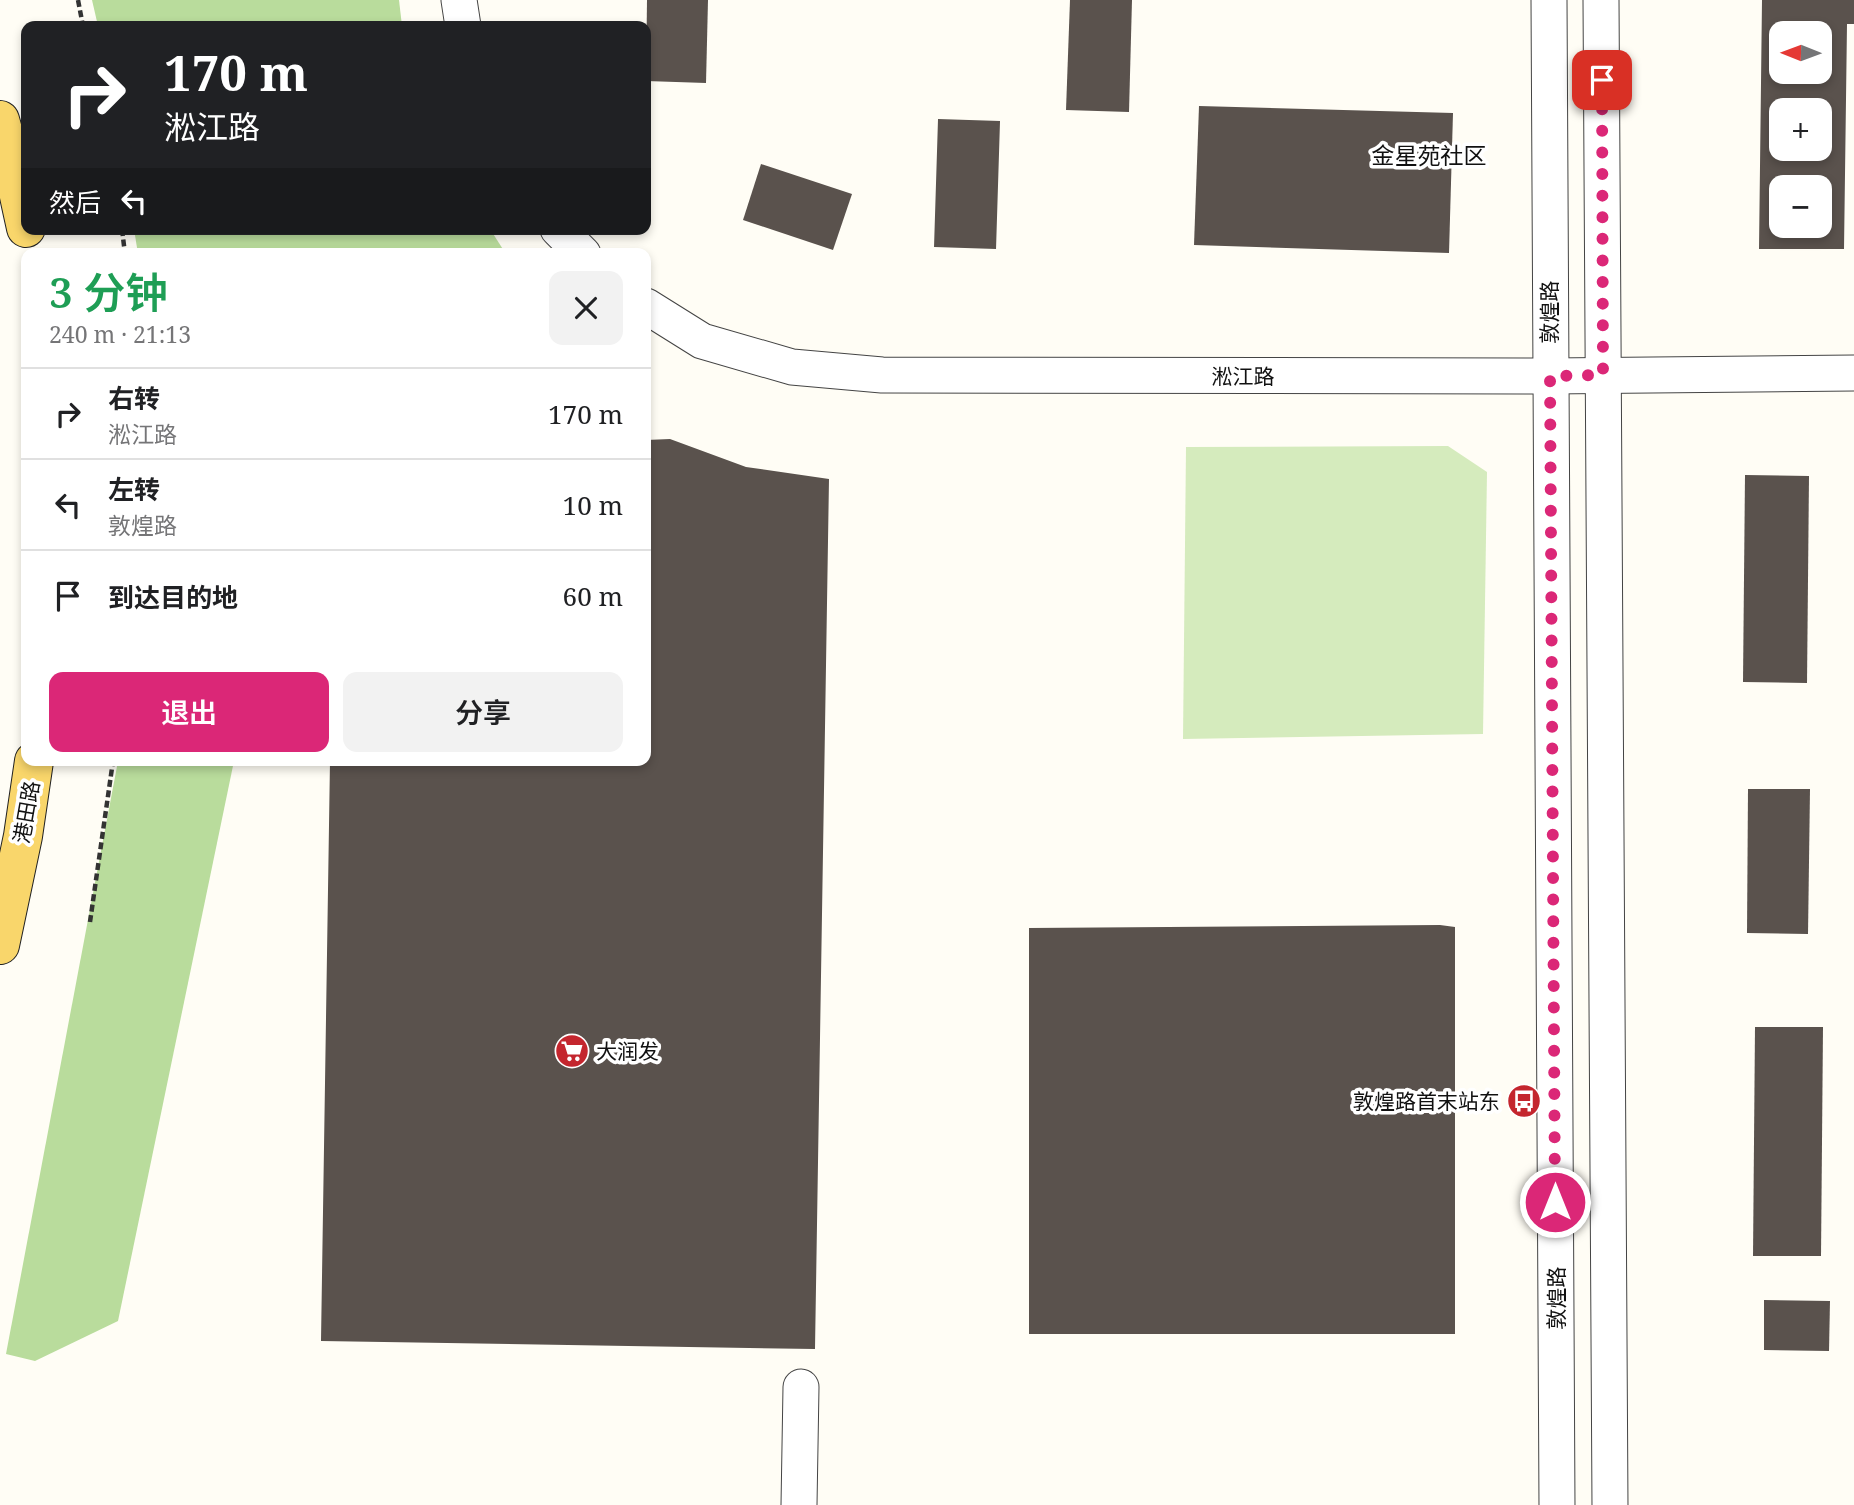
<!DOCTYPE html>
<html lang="zh">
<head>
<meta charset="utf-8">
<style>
	:root { --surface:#fff; --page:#f2f2f2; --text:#202124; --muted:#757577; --line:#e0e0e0; --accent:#db2777 }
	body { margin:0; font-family:"Noto Serif","Noto Sans SC",serif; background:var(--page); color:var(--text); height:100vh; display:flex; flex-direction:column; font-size:26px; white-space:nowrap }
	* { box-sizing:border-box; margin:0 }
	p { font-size:23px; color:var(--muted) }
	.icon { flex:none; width:38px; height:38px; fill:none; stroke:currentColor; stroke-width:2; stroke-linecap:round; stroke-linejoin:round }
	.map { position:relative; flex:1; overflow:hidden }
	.sheet { position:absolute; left:21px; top:248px; width:630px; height:518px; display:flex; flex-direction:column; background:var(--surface); border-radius:14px; box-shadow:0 4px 10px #0003 }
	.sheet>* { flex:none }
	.top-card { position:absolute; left:21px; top:21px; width:630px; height:214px; border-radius:14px; box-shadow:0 4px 10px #0003; background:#202124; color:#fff; overflow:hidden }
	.needle { width:46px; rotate:271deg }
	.controls { position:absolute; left:1769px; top:21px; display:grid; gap:14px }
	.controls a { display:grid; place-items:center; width:63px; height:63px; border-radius:14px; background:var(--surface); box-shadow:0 4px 10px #0003; font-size:35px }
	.pin { position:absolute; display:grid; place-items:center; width:60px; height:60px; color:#fff; margin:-30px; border-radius:14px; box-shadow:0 4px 10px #0006 }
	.me { position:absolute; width:77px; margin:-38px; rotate:0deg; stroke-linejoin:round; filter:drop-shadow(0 0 5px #0008) }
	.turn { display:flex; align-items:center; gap:24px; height:147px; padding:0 28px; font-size:32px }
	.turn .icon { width:91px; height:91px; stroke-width:2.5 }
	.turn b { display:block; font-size:49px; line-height:60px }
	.then { display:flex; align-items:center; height:66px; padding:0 28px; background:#0003; gap:14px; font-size:26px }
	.round { display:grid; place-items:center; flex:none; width:74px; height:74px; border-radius:14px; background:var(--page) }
	.overview { display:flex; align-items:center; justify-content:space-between; height:119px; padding:0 28px }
	h1 { font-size:42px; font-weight:600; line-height:52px; color:#1e9e55 }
	.cta { display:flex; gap:14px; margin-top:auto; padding:14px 28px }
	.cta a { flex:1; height:80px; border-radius:14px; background:var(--accent); color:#fff; font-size:28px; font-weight:600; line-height:80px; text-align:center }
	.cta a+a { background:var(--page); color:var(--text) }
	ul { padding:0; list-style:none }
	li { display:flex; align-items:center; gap:21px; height:91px; padding:0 28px; border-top:2px solid var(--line) }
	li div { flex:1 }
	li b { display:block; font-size:26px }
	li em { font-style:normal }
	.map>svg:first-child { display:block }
	.green { fill:#d5ebbd }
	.forest { fill:#b9dc9c }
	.building { fill:#5a524d; fill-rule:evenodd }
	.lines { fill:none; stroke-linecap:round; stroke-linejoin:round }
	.minor-casing { stroke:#444; stroke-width:37 }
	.major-casing { stroke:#222; stroke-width:40 }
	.path { stroke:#333; stroke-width:4.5; stroke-dasharray:7 3.5; stroke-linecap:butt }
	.minor { stroke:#fff; stroke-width:35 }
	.major { stroke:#f9d66b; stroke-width:38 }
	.route { stroke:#db2777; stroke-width:12; stroke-dasharray:0 21.6 }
	.labels { text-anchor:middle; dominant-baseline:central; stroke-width:7; stroke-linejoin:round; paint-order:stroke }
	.street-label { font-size:21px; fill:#111; stroke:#fff }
	.poi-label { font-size:21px; fill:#111; stroke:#fff; text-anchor:start }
	.neighbourhood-label { font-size:23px; fill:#111; stroke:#fff }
</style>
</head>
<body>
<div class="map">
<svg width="1854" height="1505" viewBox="0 0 1854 1505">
	<rect width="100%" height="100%" fill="#fffdf5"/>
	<polygon class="green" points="1448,446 1487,472 1483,734 1183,739 1186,447"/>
	<g class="forest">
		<polygon points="92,0 399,0 402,26 98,26"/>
		<polygon points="134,229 490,229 506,254 138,254"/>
		<polygon points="118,761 234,761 118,1321 35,1361 6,1354"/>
	</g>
	<g class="building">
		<polygon points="647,0 708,0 706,83 646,81"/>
		<polygon points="1070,0 1132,0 1129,112 1066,110"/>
		<path d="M 1762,0 L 1854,0 L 1854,24 L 1847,24 L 1844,249 L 1759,249 ZM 1782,33 L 1820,33 L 1820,72 L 1782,72 ZM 1782,110 L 1820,110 L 1820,149 L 1782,149 ZM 1782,187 L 1820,187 L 1820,226 L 1782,226 Z"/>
		<polygon points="1199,106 1453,113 1449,253 1194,245"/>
		<polygon points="938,119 1000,121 996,249 934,247"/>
		<polygon points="761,164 852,194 833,250 743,220"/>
		<polygon points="670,439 746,467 829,479 815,1349 321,1341 330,761 646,761 646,440"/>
		<polygon points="1745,475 1809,476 1807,683 1743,682"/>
		<polygon points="1748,789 1810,789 1808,934 1747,933"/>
		<polygon points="1440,925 1455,927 1455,1334 1029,1334 1029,928"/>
		<polygon points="1755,1027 1823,1027 1821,1256 1753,1256"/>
		<polygon points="1764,1300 1830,1301 1829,1351 1764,1350"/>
	</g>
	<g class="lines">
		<g class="minor-casing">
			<g id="minor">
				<polyline points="459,0 463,26"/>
				<polyline points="1549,0 1557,1505"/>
				<polyline points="1601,0 1610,1505"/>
				<polyline points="558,229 583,254"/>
				<polyline points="646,306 702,341 792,367 882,375 1550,376 1854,373"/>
				<polyline points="799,1505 801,1387"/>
			</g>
		</g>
		<g class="major-casing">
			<g id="major">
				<polyline points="0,120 10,155 26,228"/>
				<polyline points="0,945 23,836 34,761"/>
			</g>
		</g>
		<g class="path">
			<polyline points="78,0 83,26"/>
			<polyline points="122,229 125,254"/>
			<polyline points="90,922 113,761"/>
		</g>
		<use href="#minor" class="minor"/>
		<use href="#major" class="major"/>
	</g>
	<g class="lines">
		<polyline class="route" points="1555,1202 1550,376 1603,375 1602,80"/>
	</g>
	<defs>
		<g id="supermarket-disc" transform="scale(1.75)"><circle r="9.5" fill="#c4262e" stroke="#fff"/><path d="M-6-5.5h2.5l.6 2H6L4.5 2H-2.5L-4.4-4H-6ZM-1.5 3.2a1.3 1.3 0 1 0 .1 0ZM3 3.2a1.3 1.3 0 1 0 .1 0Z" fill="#fff"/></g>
		<g id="bus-disc" transform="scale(1.75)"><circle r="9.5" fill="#c4262e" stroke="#fff"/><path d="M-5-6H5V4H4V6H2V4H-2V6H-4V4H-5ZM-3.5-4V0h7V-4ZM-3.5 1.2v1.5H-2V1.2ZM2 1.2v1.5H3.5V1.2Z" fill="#fff"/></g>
	</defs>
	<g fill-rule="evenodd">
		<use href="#supermarket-disc" x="572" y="1051"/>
		<use href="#bus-disc" x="1524" y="1101"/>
	</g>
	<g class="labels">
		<g class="street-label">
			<text transform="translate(1549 312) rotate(-90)">敦煌路</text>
			<text x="1243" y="376">淞江路</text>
			<text transform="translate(26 812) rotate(-80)">港田路</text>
			<text transform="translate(1556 1298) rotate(-90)">敦煌路</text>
		</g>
		<g class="poi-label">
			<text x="596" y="1051">大润发</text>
			<text x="1500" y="1101" text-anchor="end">敦煌路首末站东</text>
		</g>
		<g class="neighbourhood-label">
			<text x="1429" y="155">金星苑社区</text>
		</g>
	</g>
</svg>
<div class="controls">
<a><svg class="needle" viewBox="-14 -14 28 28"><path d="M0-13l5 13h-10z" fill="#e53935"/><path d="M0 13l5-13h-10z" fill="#757577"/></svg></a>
<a>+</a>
<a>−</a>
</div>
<div class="pin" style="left:1602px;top:80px;background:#d93025"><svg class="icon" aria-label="arrive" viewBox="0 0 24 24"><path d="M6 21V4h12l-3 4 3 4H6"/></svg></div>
<svg class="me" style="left:1555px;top:1202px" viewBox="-20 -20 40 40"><circle r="17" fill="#db2777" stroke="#fff" stroke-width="3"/><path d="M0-11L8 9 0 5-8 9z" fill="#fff"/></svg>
<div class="top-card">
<div class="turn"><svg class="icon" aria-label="right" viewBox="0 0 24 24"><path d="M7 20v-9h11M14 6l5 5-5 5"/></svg><div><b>170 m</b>淞江路</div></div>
<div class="then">然后<svg class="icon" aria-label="left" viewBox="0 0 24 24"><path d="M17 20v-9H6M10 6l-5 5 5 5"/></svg></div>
</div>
<section class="sheet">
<div class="overview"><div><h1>3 分钟</h1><p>240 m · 21:13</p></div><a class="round"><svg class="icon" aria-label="close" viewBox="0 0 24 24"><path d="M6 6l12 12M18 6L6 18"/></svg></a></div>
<ul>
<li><svg class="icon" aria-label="right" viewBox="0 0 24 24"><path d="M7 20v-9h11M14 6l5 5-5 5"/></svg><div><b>右转</b><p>淞江路</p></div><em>170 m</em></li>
<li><svg class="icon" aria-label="left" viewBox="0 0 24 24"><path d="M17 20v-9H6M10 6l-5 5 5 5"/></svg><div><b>左转</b><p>敦煌路</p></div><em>10 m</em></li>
<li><svg class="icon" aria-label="arrive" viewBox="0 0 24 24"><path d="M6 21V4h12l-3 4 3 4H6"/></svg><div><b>到达目的地</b></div><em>60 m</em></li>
</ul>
<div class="cta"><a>退出</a><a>分享</a></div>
</section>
</div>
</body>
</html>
